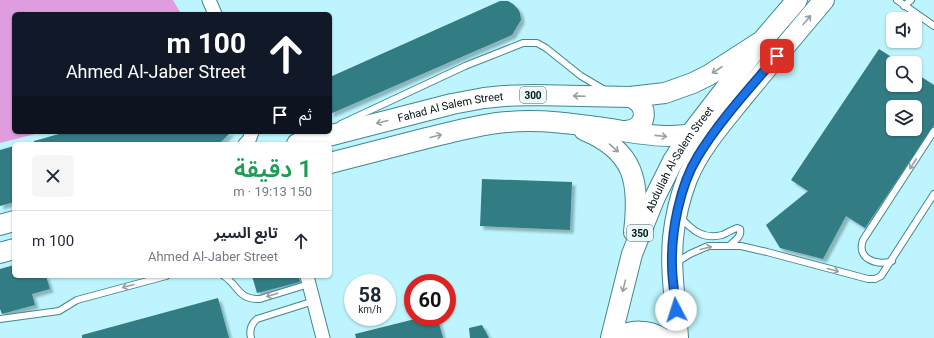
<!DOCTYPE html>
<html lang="ar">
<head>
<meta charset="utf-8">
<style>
	:root { --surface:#fff; --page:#f6f6f7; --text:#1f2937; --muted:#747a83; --line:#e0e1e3 }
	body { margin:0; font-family:Roboto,"Noto Sans Arabic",sans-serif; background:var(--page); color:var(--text); direction:rtl; height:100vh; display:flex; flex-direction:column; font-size:15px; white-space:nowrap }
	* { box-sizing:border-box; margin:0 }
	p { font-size:13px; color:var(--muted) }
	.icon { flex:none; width:22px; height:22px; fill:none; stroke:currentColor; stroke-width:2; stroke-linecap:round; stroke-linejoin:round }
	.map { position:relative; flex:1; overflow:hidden; direction:ltr }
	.side { position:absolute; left:12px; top:142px; width:320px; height:136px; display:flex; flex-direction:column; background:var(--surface); border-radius:6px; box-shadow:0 1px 3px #0004; direction:rtl }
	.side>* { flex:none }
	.top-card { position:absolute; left:12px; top:12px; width:320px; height:122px; border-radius:6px; box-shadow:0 1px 3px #0004; direction:rtl; background:#111827; color:#fff; overflow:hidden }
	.fabs { position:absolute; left:886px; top:12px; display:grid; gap:8px }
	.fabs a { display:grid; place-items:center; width:36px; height:36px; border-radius:6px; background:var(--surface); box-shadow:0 1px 3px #0004; font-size:20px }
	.speed { position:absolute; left:344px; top:274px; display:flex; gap:8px; font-size:20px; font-weight:700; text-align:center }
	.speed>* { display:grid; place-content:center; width:52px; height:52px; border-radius:50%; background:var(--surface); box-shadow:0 1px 3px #0004; line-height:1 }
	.speed small { font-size:10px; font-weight:400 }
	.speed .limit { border:6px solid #d22; background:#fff; color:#111 }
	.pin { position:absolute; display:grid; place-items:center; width:34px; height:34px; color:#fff; margin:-17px; border-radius:8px; box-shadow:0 2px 6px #0006 }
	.me { position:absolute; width:44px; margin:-22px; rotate:355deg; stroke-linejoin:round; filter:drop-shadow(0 0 3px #0008) }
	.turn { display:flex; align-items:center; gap:14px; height:84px; padding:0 20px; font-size:18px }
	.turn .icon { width:52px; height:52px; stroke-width:2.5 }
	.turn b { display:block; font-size:28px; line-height:34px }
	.then { display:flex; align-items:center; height:38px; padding:0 20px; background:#0003; gap:8px; font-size:15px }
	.round { display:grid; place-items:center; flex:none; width:42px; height:42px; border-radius:6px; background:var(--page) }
	.head { display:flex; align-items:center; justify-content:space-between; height:68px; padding:0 20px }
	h1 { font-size:24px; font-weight:600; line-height:30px; color:#1e9e55 }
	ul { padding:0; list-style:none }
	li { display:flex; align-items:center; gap:12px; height:60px; padding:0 20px; border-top:1px solid var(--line) }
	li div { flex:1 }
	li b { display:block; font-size:15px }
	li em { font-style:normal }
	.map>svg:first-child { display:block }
	.green { fill:#df9cde }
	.building { fill:#317b84; fill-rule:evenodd; filter:url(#shadow) }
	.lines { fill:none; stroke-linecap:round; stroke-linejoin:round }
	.service-casing { stroke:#428791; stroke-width:8 }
	.minor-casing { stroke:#428791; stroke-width:15 }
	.primary-casing { stroke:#428791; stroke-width:22 }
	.service { stroke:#fff; stroke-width:6 }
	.minor { stroke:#fff; stroke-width:13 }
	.primary { stroke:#fff; stroke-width:20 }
	.oneway { stroke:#99a0a1 }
	.route-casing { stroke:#114b97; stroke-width:10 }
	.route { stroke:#1a73e8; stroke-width:7 }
	.labels { text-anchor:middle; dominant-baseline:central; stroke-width:3; stroke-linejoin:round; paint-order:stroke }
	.shield { fill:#ecf9fb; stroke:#47575a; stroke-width:1 }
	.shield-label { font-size:10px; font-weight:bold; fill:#001215 }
	.street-label { font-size:11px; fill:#001215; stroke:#ecf9fb }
</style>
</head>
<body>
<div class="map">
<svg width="934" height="338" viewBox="0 0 934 338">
	<defs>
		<filter id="shadow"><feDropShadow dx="3.5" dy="3.5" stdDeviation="1" flood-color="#0004"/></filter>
	</defs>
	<rect width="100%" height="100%" fill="#bdf4fd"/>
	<polygon class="green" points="0,0 173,0 181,14 14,14 14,132 43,132 0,143"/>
	<g class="building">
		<polygon points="500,1 508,1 513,4 518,9 520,13 521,20 512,35 330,114 330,77"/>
		<path d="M 879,49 L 893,58 L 893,85 L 915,85 L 915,73 L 934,85 L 934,125 L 865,228 L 846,216 L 823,259 L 780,248 L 766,225 L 808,191 L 791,180 ZM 893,107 L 915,107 L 915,129 L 893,129 Z"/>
		<polygon points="66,132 231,132 219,144 34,144 34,141"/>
		<polygon points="14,146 14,202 0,206 0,150"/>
		<polygon points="482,179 572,182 570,230 480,226"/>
		<polygon points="14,265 14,276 46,276 50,289 32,294 35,305 2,314 0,309 0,269"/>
		<polygon points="252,276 299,276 300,282 257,293"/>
		<polygon points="218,298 229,338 82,338 82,335"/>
		<polygon points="423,317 437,317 443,338 356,338 355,334"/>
		<polygon points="482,325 489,338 470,338 469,328"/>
	</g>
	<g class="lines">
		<g class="service-casing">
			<g id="service">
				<polyline points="897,0 934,26"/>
				<polyline points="904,6 911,0"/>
				<polyline points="341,124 465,66 523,43 537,43 546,48 581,76 603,89"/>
				<path d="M 680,217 C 692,230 703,240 722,235 C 727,233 731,230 737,228 L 740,229 C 742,237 734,241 729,246"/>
				<path d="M 892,261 C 877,266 856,259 863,240 L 934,131"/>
				<polyline points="677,262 690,254 708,246 741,246 767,252 868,279 875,279 881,276 934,194"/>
				<path d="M 224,276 C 239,286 238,300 260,299 L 309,284"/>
				<polyline points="0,319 59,311 77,300 166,276"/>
				<path d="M 251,338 C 249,330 251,324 257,319 L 314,301"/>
			</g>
		</g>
		<g class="minor-casing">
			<g id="minor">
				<polyline points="209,0 215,14"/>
				<polyline points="245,144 249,140 252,132"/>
				<polyline points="307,276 323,338"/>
			</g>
		</g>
		<g class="primary-casing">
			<g id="primary">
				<path d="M 584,130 C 635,151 640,182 634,232"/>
				<path d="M 626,131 C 648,129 650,104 630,97"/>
				<path id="s1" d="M 297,144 L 452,104 L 484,98 L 504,96 L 534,95 L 630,97 L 665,93 L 693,83 L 709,75 L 762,41"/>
				<path d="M 330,163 C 362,155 395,146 427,138 C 453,132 480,124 507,122 C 542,119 576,124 610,129 C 649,135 683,143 720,125"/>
				<polyline points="0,225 14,221"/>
				<polyline points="0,253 14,249"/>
				<path id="s2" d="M 611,338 L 632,254 L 655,197 L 673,161 L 689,136 L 762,41 L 797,0"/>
				<path d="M 618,338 C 631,329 649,330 662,338"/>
				<path d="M 678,338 C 676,305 670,272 673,238 C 675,219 680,197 687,179 C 699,149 722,123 743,97 C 770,64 797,32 824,0"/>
			</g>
		</g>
		<use href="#service" class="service"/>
		<use href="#minor" class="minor"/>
		<use href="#primary" class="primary"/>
	</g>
	<defs><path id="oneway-shaft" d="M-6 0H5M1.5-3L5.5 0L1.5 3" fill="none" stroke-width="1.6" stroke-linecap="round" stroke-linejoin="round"/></defs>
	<g class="oneway">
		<use href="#oneway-shaft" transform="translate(807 20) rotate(-49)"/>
		<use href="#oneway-shaft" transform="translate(717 70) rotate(147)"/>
		<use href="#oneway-shaft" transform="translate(579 96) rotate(-178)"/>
		<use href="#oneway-shaft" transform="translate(382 122) rotate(166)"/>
		<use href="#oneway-shaft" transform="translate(436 136) rotate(-14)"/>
		<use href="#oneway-shaft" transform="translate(661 136) rotate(6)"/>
		<use href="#oneway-shaft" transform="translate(614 148) rotate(41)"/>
		<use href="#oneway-shaft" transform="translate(913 164) rotate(123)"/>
		<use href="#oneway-shaft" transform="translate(706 248) rotate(-14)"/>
		<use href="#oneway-shaft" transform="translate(833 270) rotate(15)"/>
		<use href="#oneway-shaft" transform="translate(128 286) rotate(165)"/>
		<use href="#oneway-shaft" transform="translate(624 286) rotate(104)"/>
		<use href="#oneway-shaft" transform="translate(272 295) rotate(163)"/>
	</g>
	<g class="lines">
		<g class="route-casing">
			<path id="route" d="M 676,310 C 675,295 672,280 672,265 C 671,231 680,185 698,156 C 720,120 750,88 777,56"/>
		</g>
		<use href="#route" class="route"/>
	</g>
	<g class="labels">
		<g class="shield">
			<rect x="520" y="87" width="26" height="16" rx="3"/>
			<rect x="627" y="225" width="26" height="16" rx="3"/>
		</g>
		<g class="shield-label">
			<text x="533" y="95">300</text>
			<text x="640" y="233">350</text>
		</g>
		<g class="street-label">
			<text stroke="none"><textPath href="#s1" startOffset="158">Fahad Al Salem Street</textPath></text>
			<text stroke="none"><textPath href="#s2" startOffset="193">Abdullah Al-Salem Street</textPath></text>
		</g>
	</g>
</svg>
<div class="fabs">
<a><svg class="icon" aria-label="sound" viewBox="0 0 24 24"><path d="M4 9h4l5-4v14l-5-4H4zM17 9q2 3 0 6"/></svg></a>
<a><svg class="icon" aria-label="search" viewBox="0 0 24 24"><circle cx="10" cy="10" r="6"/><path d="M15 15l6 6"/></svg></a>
<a><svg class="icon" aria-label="layers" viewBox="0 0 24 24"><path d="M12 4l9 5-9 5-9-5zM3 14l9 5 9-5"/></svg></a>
</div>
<div class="speed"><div>58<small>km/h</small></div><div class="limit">60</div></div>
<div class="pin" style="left:777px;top:56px;background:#d93025"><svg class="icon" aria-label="arrive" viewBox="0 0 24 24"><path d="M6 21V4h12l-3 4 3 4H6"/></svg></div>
<svg class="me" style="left:676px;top:310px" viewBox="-20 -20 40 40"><circle r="19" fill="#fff"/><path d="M0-13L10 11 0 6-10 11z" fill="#1a73e8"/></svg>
<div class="top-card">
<div class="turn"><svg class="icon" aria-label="ahead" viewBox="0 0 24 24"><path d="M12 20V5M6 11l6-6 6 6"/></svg><div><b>100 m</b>Ahmed Al-Jaber Street</div></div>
<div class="then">ثم<svg class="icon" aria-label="arrive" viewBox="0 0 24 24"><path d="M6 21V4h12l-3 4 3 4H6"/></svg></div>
</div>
<section class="side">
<div class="head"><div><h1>1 دقيقة</h1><p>150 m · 19:13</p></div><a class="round"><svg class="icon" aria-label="close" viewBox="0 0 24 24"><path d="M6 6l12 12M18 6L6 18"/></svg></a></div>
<ul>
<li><svg class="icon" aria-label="ahead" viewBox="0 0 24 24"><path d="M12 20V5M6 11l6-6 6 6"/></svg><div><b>تابع السير</b><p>Ahmed Al-Jaber Street</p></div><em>100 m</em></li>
</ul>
</section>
</div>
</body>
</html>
